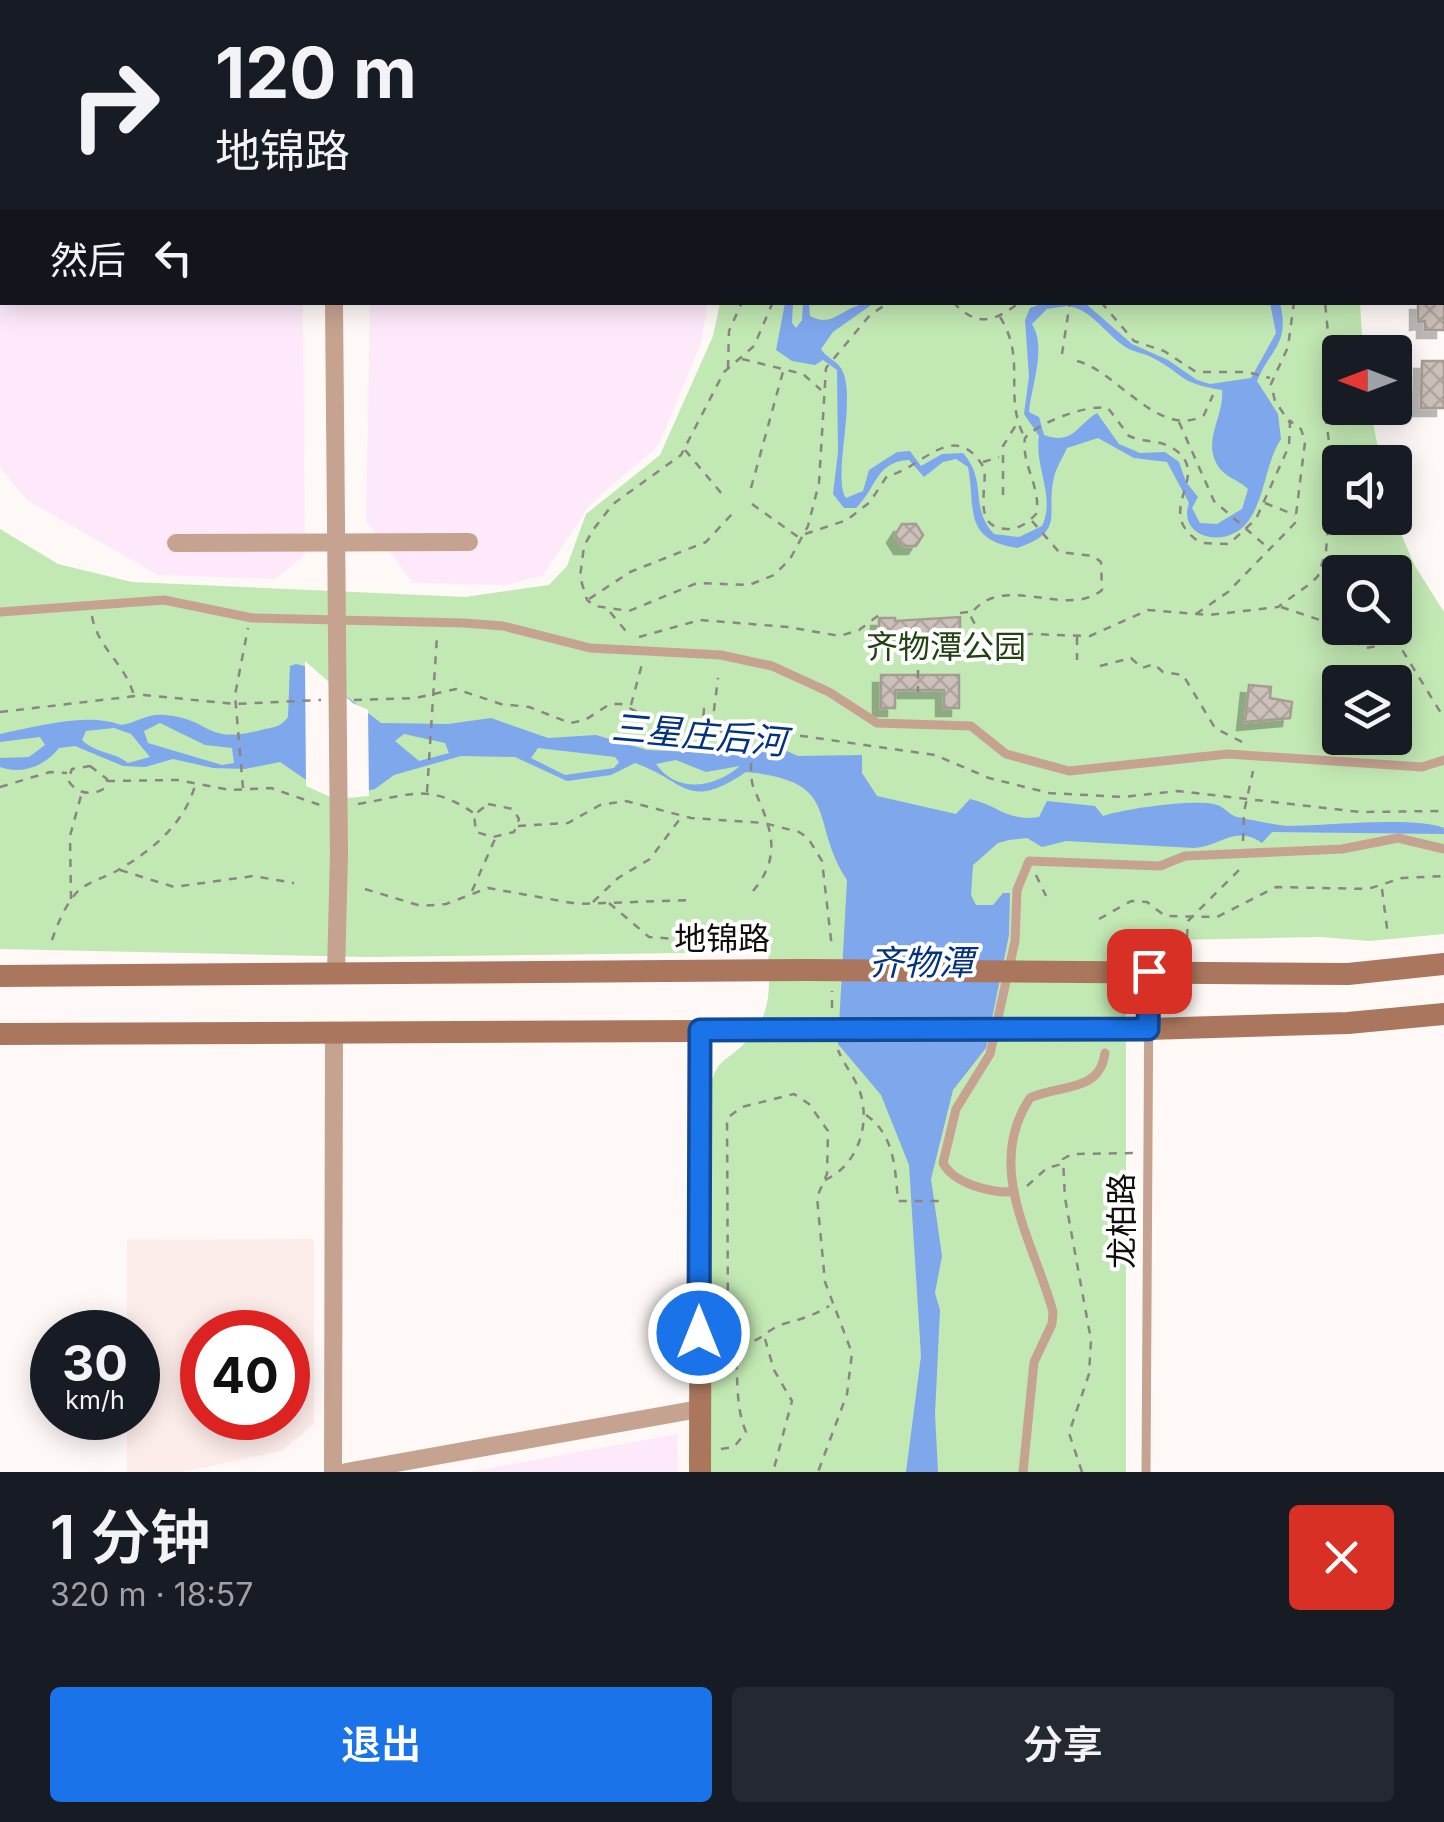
<!DOCTYPE html>
<html lang="zh">
<head>
<meta charset="utf-8">
<style>
	:root { --surface:#171b24; --page:#242831; --text:#f1f3f6; --muted:#9ea1a6; --accent:#1a73e8 }
	body { margin:0; font-family:Inter,"Noto Sans SC",sans-serif; background:var(--page); color:var(--text); height:100vh; display:flex; flex-direction:column; font-size:38px; white-space:nowrap }
	* { box-sizing:border-box; margin:0 }
	p { font-size:32px; color:var(--muted) }
	.icon { flex:none; width:55px; height:55px; fill:none; stroke:currentColor; stroke-width:2; stroke-linecap:round; stroke-linejoin:round }
	.map { position:relative; height:1472px; overflow:hidden }
	.side { display:flex; flex-direction:column; background:var(--surface); flex:1 }
	.side>* { flex:none }
	.guide { position:absolute; left:0px; top:0px; width:1445px; height:305px; box-shadow:0 5px 25px #0003; background:#171b24; color:var(--text); overflow:hidden }
	.needle { width:65px; rotate:270deg }
	.buttons { position:absolute; left:1322px; top:335px; display:grid; gap:20px }
	.buttons a { display:grid; place-items:center; width:90px; height:90px; border-radius:10px; background:var(--surface); box-shadow:0 5px 25px #0003; font-size:50px }
	.speed { position:absolute; left:30px; top:1310px; display:flex; gap:20px; font-size:50px; font-weight:700; text-align:center }
	.speed>* { display:grid; place-content:center; width:130px; height:130px; border-radius:50%; background:var(--surface); box-shadow:0 5px 25px #0003; line-height:1 }
	.speed small { font-size:25px; font-weight:400 }
	.speed .limit { border:15px solid #d22; background:#fff; color:#111 }
	.pin { position:absolute; display:grid; place-items:center; width:85px; height:85px; color:#fff; margin:-42px; border-radius:20px; box-shadow:0 5px 15px #0006 }
	.me { position:absolute; width:110px; margin:-55px; rotate:0deg; stroke-linejoin:round; filter:drop-shadow(0 0 8px #0008) }
	.turn { display:flex; align-items:center; gap:35px; height:210px; padding:0 50px; font-size:45px }
	.turn .icon { width:130px; height:130px; stroke-width:2.5 }
	.turn b { display:block; font-size:70px; line-height:85px }
	.then { display:flex; align-items:center; height:95px; padding:0 50px; background:#0003; gap:20px; font-size:38px }
	.round { display:grid; place-items:center; flex:none; width:105px; height:105px; border-radius:10px; background:var(--page) }
	.head { display:flex; align-items:center; justify-content:space-between; height:170px; padding:0 50px }
	h1 { font-size:60px; font-weight:600; line-height:75px }
	.button { display:flex; gap:20px; margin-top:auto; padding:20px 50px }
	.button a { flex:1; height:115px; border-radius:10px; background:var(--accent); color:#fff; font-size:40px; font-weight:600; line-height:115px; text-align:center }
	.button a+a { background:var(--page); color:var(--text) }
	.map>svg:first-child { display:block }
	.commercial { fill:#fde9fa }
	.education { fill:#fcecea; fill-rule:evenodd }
	.park { fill:#c2e8b3; fill-rule:evenodd }
	.water { fill:#7fa7ec; fill-rule:evenodd }
	.pier { fill:#fef9f6 }
	.building { fill:url(#building-cross-hatch); stroke:#a79c95; stroke-width:2.5; filter:url(#shadow) }
	.lines { fill:none; stroke-linecap:round; stroke-linejoin:round }
	.path { stroke:#8b8684; stroke-width:2.5; stroke-dasharray:8 8; stroke-linecap:butt }
	.lane { stroke:#c6a291; stroke-width:9 }
	.street { stroke:#c6a291; stroke-width:18 }
	.secondary { stroke:#aa775e; stroke-width:22 }
	.route-casing { stroke:#114b97; stroke-width:25 }
	.route { stroke:#1a73e8; stroke-width:18 }
	.labels { text-anchor:middle; dominant-baseline:central; stroke-width:8; stroke-linejoin:round; paint-order:stroke }
	.park-label { font-size:32px; fill:#244313; stroke:#fff }
	.street-label { font-size:32px; fill:#110d0b; stroke:#fff }
	.water-label { font-size:35px; font-style:italic; fill:#033280; stroke:#fff }
</style>
</head>
<body>
<div class="map">
<svg width="1444" height="1472" viewBox="0 0 1444 1472">
	<defs>
		<pattern id="building-cross-hatch" width="8" height="8" patternUnits="userSpaceOnUse" patternTransform="scale(2.5)"><rect width="8" height="8" fill="#ccc1ba"/><path d="M0 0l8 8M0 8l8-8" fill="none" stroke="#aea59f"/></pattern>
		<filter id="shadow"><feDropShadow dx="-8" dy="8" stdDeviation="0" flood-color="#0004"/></filter>
	</defs>
	<rect width="100%" height="100%" fill="#fef9f6"/>
	<g class="commercial">
		<polygon points="367,0 705,0 367,2"/>
		<polygon points="0,160 2,302 303,303 305,555 275,579 158,575 27,500 0,467"/>
		<polygon points="370,303 708,303 701,343 658,446 591,503 542,576 505,585 413,583 366,521"/>
		<polygon points="677,1434 678,1472 469,1472"/>
	</g>
	<g class="education">
		<polygon points="0,0 302,0 302,2 2,2 0,100"/>
		<path d="M 314,1239 L 314,1424 L 281,1451 L 183,1472 L 127,1472 L 127,1418 L 138,1418 L 138,1332 L 127,1332 L 127,1240 ZM 202,1332 L 288,1332 L 288,1418 L 202,1418 Z"/>
	</g>
	<g class="park">
		<polygon points="730,0 1408,0 1408,2"/>
		<path d="M 720,303 L 1360,303 L 1363,352 L 1340,352 L 1340,408 L 1370,408 L 1381,462 L 1340,462 L 1340,518 L 1394,518 L 1415,566 L 1444,612 L 1444,934 L 1370,941 L 1321,937 L 1126,941 L 1126,1472 L 711,1472 L 709,1091 C 717,1057 724,1064 746,1042 C 772,1016 770,987 768,952 L 366,957 L 0,949 L 0,529 L 58,564 L 132,582 L 465,597 L 549,585 L 567,566 L 586,514 L 660,455 L 713,336 ZM 1340,572 L 1395,572 L 1395,628 L 1340,628 ZM 1340,682 L 1395,682 L 1395,738 L 1340,738 Z"/>
	</g>
	<g class="water">
		<path d="M 785,303 L 793,303 L 792,323 L 796,328 L 802,320 L 803,303 L 809,303 L 810,316 C 835,330 844,302 874,303 L 833,332 L 821,349 C 827,359 839,361 843,372 C 856,403 832,478 846,498 L 863,491 L 869,470 L 897,452 L 910,451 L 921,466 L 942,454 L 963,453 C 988,481 969,508 994,534 L 1019,537 L 1042,526 C 1056,496 1034,467 1039,436 L 1024,414 L 1029,376 L 1025,320 L 1030,308 L 1044,303 L 1085,303 L 1132,344 L 1168,360 L 1197,380 L 1210,384 L 1251,378 L 1276,333 L 1270,303 L 1280,303 C 1290,344 1271,348 1257,381 L 1278,414 L 1281,439 C 1265,463 1265,503 1245,525 C 1225,548 1177,538 1189,503 L 1167,462 L 1134,458 L 1098,438 L 1067,448 C 1063,457 1056,468 1054,477 C 1045,514 1067,531 1017,548 C 962,539 976,508 968,467 L 956,459 L 943,462 L 924,477 L 909,460 C 876,461 876,489 856,508 L 844,508 L 833,494 L 838,452 L 837,370 L 823,360 L 815,365 L 792,361 L 776,350 ZM 1067,306 C 1090,308 1105,333 1124,346 C 1132,352 1144,353 1153,358 C 1187,376 1178,383 1222,390 C 1225,416 1199,444 1221,470 C 1228,478 1240,481 1248,489 L 1242,509 L 1217,524 L 1200,523 L 1192,508 L 1198,497 L 1186,482 L 1179,462 L 1165,452 L 1140,453 L 1119,444 L 1097,413 C 1078,424 1073,446 1044,435 L 1039,417 L 1029,412 C 1031,387 1047,348 1032,324 L 1047,309 Z"/>
		<path d="M 296,664 L 308,667 L 381,723 L 448,724 L 491,718 L 548,738 L 596,735 L 647,750 L 732,754 L 769,743 L 798,756 L 862,755 L 862,773 L 877,796 L 956,814 L 970,799 C 998,805 1007,822 1039,817 L 1047,801 L 1095,806 L 1103,816 C 1122,809 1199,798 1217,805 C 1225,807 1229,815 1237,817 C 1247,819 1280,826 1289,826 C 1327,826 1412,816 1444,828 L 1444,834 L 1272,832 L 1262,843 C 1236,824 1219,847 1194,848 L 1066,841 L 1042,847 L 1027,838 L 1009,840 L 998,843 L 973,865 L 971,895 L 976,905 L 993,905 L 1003,893 L 1010,893 L 1009,935 L 986,1048 L 953,1090 L 931,1179 L 942,1256 L 935,1293 L 940,1310 L 935,1414 L 938,1472 L 906,1472 L 921,1356 L 909,1165 L 881,1095 L 838,1044 L 847,880 C 808,820 843,781 746,772 C 687,812 686,781 635,763 L 611,775 L 567,781 L 515,757 L 461,756 L 394,775 L 375,789 L 358,793 L 318,788 L 280,762 L 245,769 L 213,768 L 173,759 L 145,767 L 123,766 L 75,746 L 59,748 C 45,766 22,775 0,767 L 0,758 L 29,757 L 45,745 L 40,737 L 0,742 L 0,734 C 36,727 86,712 121,725 C 136,723 147,713 165,715 C 213,719 203,745 261,730 C 273,727 280,728 288,717 L 290,666 ZM 160,723 L 205,745 L 232,748 L 234,763 L 222,765 L 148,743 L 144,731 ZM 114,728 L 131,734 L 150,757 L 128,763 C 113,751 96,754 82,740 L 86,731 ZM 404,734 L 445,743 L 449,753 L 419,761 L 395,741 ZM 538,748 L 615,757 L 619,762 L 614,768 L 565,775 L 531,758 ZM 676,760 L 706,772 L 740,766 C 714,788 677,794 656,764 Z"/>
	</g>
	<polygon class="pier" points="305,661 353,703 368,710 369,796 335,799 306,786"/>
	<g class="building">
		<polygon points="1418,302 1444,302 1444,330 1425,330 1425,321 1418,322"/>
		<polygon points="1422,361 1444,361 1444,408 1421,408"/>
		<polygon points="902,524 916,524 923,535 916,546 902,546 895,535"/>
		<polygon points="960,617 960,638 879,638 879,618 895,618 895,621"/>
		<polygon points="881,675 959,675 959,708 944,708 944,690 895,690 895,708 881,708"/>
		<polygon points="1249,685 1271,687 1270,698 1292,702 1290,718 1245,722"/>
	</g>
	<g class="lines">
		<g class="path">
			<polyline points="1370,0 1370,2"/>
			<polyline points="798,2 799,0"/>
			<polyline points="821,2 823,0"/>
			<polyline points="874,2 874,0"/>
			<polyline points="773,302 754,346 724,372 681,455 613,504 593,530 584,546 580,577 587,600 595,606 629,611 697,583 749,585 774,575 790,559 808,526 819,483 826,368 870,315 885,305 901,302"/>
			<path d="M 953,302 C 977,328 994,322 1020,302"/>
			<polyline points="1101,302 1134,341 1164,351 1196,372 1247,372 1270,378"/>
			<path d="M 1000,317 C 1027,360 1003,395 1024,436"/>
			<polyline points="1062,354 1070,302"/>
			<polyline points="742,359 803,374 821,390"/>
			<path d="M 1077,361 C 1116,370 1160,441 1204,415 L 1213,395"/>
			<polyline points="728,368 729,331 742,302"/>
			<polyline points="1179,422 1214,501 1267,547"/>
			<polyline points="685,450 722,494"/>
			<polyline points="983,462 999,457"/>
			<polyline points="751,488 784,368"/>
			<polyline points="1003,495 1003,446 1016,425"/>
			<polyline points="1265,503 1295,515"/>
			<polyline points="752,504 801,539"/>
			<path d="M 1032,521 L 1059,552 L 1093,556 L 1101,562 L 1102,590 C 1066,620 1002,570 970,615 L 977,628 L 999,639 L 1030,634 L 1090,636 L 1148,610 L 1209,615 L 1278,607 L 1311,583 L 1318,576 L 1326,551 L 1333,468 L 1323,401 L 1328,333 L 1325,302"/>
			<path d="M 805,534 L 847,520 L 870,502 L 887,476 C 921,470 954,416 984,468 C 988,488 971,528 1007,529 C 1019,529 1028,523 1036,514 C 1042,488 1021,465 1025,438 C 1039,422 1088,404 1108,408 L 1129,436 C 1145,443 1159,439 1174,449 C 1214,476 1150,511 1201,543 L 1229,544 L 1256,519 L 1289,446 L 1290,423 L 1275,401 L 1271,384 L 1288,347 L 1294,302"/>
			<polyline points="589,599 630,572 706,542 732,514"/>
			<polyline points="1281,607 1323,621 1365,648 1378,646 1393,635 1444,718"/>
			<polyline points="610,612 630,636"/>
			<polyline points="960,613 969,612"/>
			<polyline points="1196,614 1228,592 1295,523 1305,442 1301,429 1289,420"/>
			<path d="M 92,616 C 97,648 126,664 134,696"/>
			<polyline points="639,637 700,620 788,627 840,636 859,630 879,615"/>
			<polyline points="1077,637 1077,660"/>
			<polyline points="918,638 918,692"/>
			<polyline points="1100,666 1131,658 1142,668 1154,664 1163,672 1183,675 1215,728 1242,742"/>
			<polyline points="354,700 416,698 456,689 501,704 529,707 570,723 585,720 610,704 621,704 677,731 774,732 935,755 989,778 1049,793 1123,797 1178,791 1360,812 1444,811"/>
			<polyline points="631,705 642,664"/>
			<polyline points="0,712 144,695 235,704 321,700"/>
			<polyline points="702,732 704,709 714,710 718,678"/>
			<path d="M 90,766 L 107,779 L 105,788 C 92,797 75,793 68,780 L 72,769 Z"/>
			<polyline points="107,781 177,780 230,790 271,788 320,805"/>
			<polyline points="0,787 50,772 67,773"/>
			<polyline points="243,788 235,695 248,628"/>
			<polyline points="427,792 437,636"/>
			<path d="M 358,804 C 408,796 428,781 475,814"/>
			<polygon points="488,804 513,809 519,819 514,832 493,837 476,832 474,815"/>
			<polyline points="518,826 568,823 600,805 626,801 691,818 764,823 799,832 808,838 822,861 832,948"/>
			<polyline points="1243,841 1244,812 1253,771"/>
			<polyline points="120,870 174,887 253,876 294,883"/>
			<polyline points="1036,875 1046,896"/>
			<polyline points="365,889 421,906 446,904 488,888 578,904 690,900"/>
			<polyline points="1382,889 1388,936"/>
			<polyline points="472,891 495,839"/>
			<path d="M 753,891 C 783,855 771,828 754,789 C 748,774 753,750 753,733"/>
			<polyline points="71,899 70,836 82,792"/>
			<polyline points="593,902 618,878 650,859 682,816"/>
			<polyline points="609,903 649,937 690,940"/>
			<polyline points="1099,919 1131,901 1147,902 1165,916 1217,917 1276,887 1368,889 1402,878 1444,876"/>
			<polyline points="1187,937 1188,921 1241,868"/>
			<path d="M 52,940 C 58,923 65,905 78,891 C 89,881 107,877 120,869 C 154,849 186,822 196,782"/>
			<polyline points="832,1008 832,991"/>
			<path d="M 866,1115 C 895,1135 895,1169 898,1201 L 941,1201"/>
			<path d="M 825,1180 C 857,1166 871,1125 860,1092 C 855,1077 844,1065 838,1050"/>
			<polyline points="1027,1186 1047,1168 1062,1164"/>
			<polyline points="765,1339 774,1370 792,1401 773,1472"/>
			<path d="M 739,1344 C 760,1344 765,1330 783,1324 C 801,1319 813,1316 829,1306"/>
			<path d="M 721,1449 L 734,1447 L 746,1432 C 731,1396 743,1359 728,1324 L 727,1118 L 742,1107 L 794,1094 L 809,1104 L 828,1131 L 827,1174 L 817,1197 L 825,1282 L 852,1353 L 847,1394 L 818,1472"/>
			<polyline points="1082,1472 1069,1433 1089,1374 1091,1340 1065,1198 1063,1159 1072,1154 1133,1153"/>
		</g>
		<g class="lane">
			<polyline points="1442,33 1444,32"/>
			<polyline points="0,612 164,600 252,618 464,623 503,626 590,648 721,655 772,666 829,692 877,723 971,726 1006,754 1069,771 1228,754 1422,767 1444,760"/>
			<path d="M 1014,1192 C 991,1193 954,1184 943,1163 L 956,1109 L 990,1054 L 1015,941 L 1017,890 L 1029,861 L 1160,866 L 1185,856 L 1342,849 L 1398,838 L 1444,849"/>
			<path d="M 1023,1472 L 1034,1362 L 1052,1324 L 1053,1312 C 1035,1244 983,1168 1030,1098 C 1060,1084 1100,1093 1105,1053"/>
			<polyline points="1146,1472 1149,975"/>
		</g>
		<g class="street">
			<polyline points="332,0 332,2"/>
			<polyline points="0,130 2,130"/>
			<polyline points="1442,130 1444,130"/>
			<polyline points="334,302 339,854 336,973"/>
			<polyline points="176,543 469,542"/>
			<polyline points="333,1472 334,1032"/>
			<polyline points="346,1472 699,1409"/>
		</g>
		<g class="secondary">
			<polyline points="0,976 806,970 1348,974 1444,964"/>
			<polyline points="0,1034 1148,1029 1348,1023 1444,1014"/>
			<polyline points="700,1472 701,1030"/>
		</g>
	</g>
	<g class="lines">
		<g class="route-casing">
			<polyline id="route" points="699,1333 700,1030 1148,1029 1149,971"/>
		</g>
		<use href="#route" class="route"/>
	</g>
	<g class="labels">
		<g class="park-label">
			<text x="946" y="646">齐物潭公园</text>
		</g>
		<g class="street-label">
			<text x="722" y="938">地锦路</text>
			<text transform="translate(1121 1221) rotate(-90)">龙柏路</text>
		</g>
		<g class="water-label">
			<text transform="translate(699 734) rotate(5)">三星庄后河</text>
			<text x="921" y="962">齐物潭</text>
		</g>
	</g>
</svg>
<div class="buttons">
<a><svg class="needle" viewBox="-14 -14 28 28"><path d="M0-13l5 13h-10z" fill="#e53935"/><path d="M0 13l5-13h-10z" fill="#9ea1a6"/></svg></a>
<a><svg class="icon" aria-label="sound" viewBox="0 0 24 24"><path d="M4 9h4l5-4v14l-5-4H4zM17 9q2 3 0 6"/></svg></a>
<a><svg class="icon" aria-label="search" viewBox="0 0 24 24"><circle cx="10" cy="10" r="6"/><path d="M15 15l6 6"/></svg></a>
<a><svg class="icon" aria-label="layers" viewBox="0 0 24 24"><path d="M12 4l9 5-9 5-9-5zM3 14l9 5 9-5"/></svg></a>
</div>
<div class="speed"><div>30<small>km/h</small></div><div class="limit">40</div></div>
<div class="pin" style="left:1149px;top:971px;background:#d93025"><svg class="icon" aria-label="arrive" viewBox="0 0 24 24"><path d="M6 21V4h12l-3 4 3 4H6"/></svg></div>
<svg class="me" style="left:699px;top:1333px" viewBox="-20 -20 40 40"><circle r="17" fill="#1a73e8" stroke="#fff" stroke-width="3"/><path d="M0-11L8 9 0 5-8 9z" fill="#fff"/></svg>
<div class="guide">
<div class="turn"><svg class="icon" aria-label="right" viewBox="0 0 24 24"><path d="M7 20v-9h11M14 6l5 5-5 5"/></svg><div><b>120 m</b>地锦路</div></div>
<div class="then">然后<svg class="icon" aria-label="left" viewBox="0 0 24 24"><path d="M17 20v-9H6M10 6l-5 5 5 5"/></svg></div>
</div>
</div>
<section class="side">
<div class="head"><div><h1>1 分钟</h1><p>320 m · 18:57</p></div><a class="round" style="background:#d93025;color:#fff"><svg class="icon" aria-label="close" viewBox="0 0 24 24"><path d="M6 6l12 12M18 6L6 18"/></svg></a></div>
<div class="button"><a>退出</a><a>分享</a></div>
</section>
</body>
</html>
